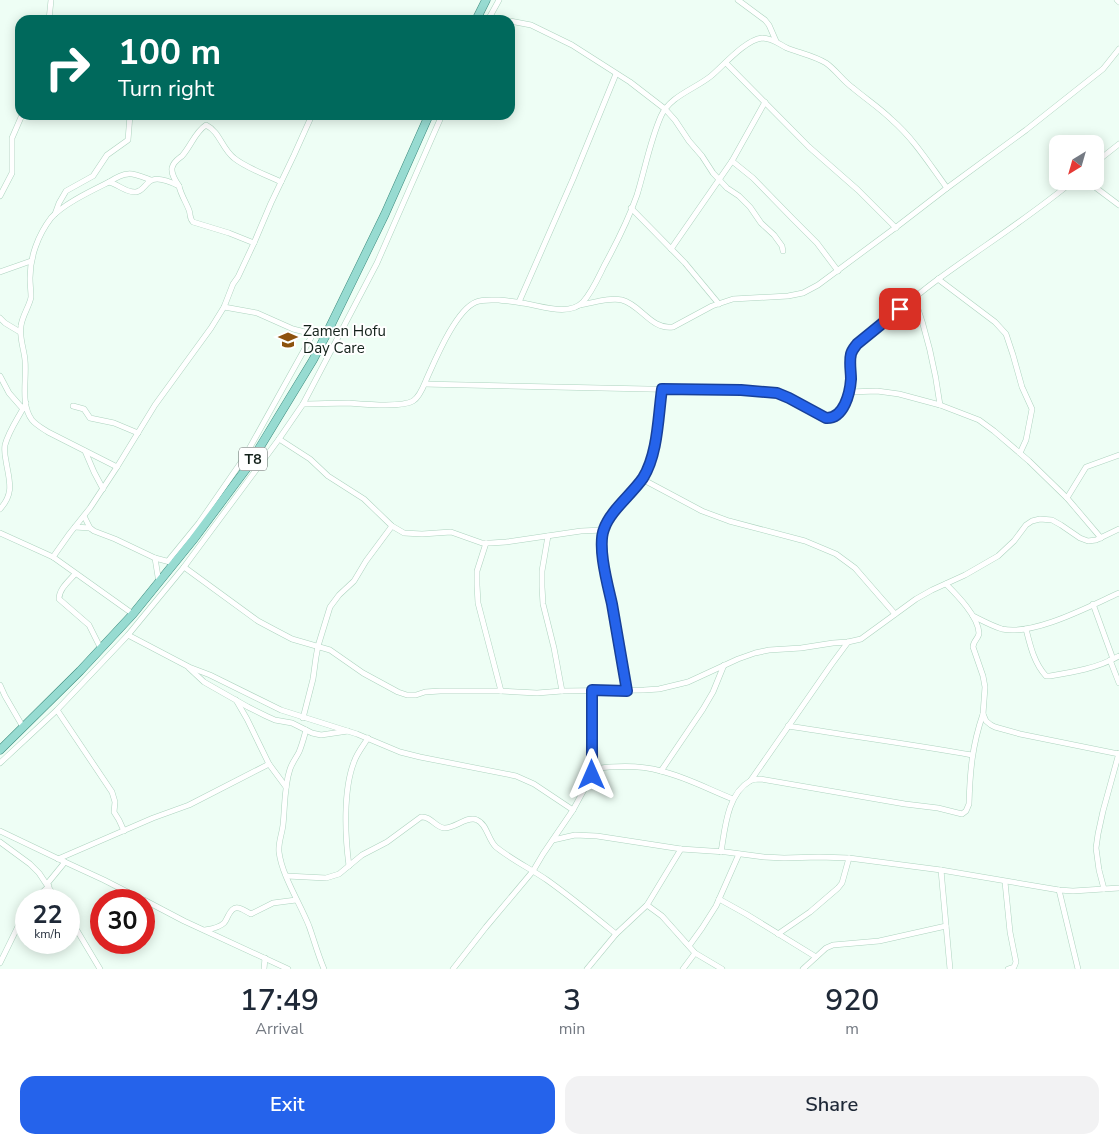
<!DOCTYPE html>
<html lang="en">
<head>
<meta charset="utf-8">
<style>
	:root { --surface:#fff; --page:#f2f2f3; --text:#1f2937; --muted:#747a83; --accent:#2563eb }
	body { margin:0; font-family:"Nunito Sans",sans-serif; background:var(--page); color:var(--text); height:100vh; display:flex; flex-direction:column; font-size:19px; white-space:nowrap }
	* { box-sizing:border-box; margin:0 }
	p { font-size:16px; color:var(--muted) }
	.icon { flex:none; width:28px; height:28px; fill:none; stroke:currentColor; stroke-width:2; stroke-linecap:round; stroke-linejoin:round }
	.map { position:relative; height:969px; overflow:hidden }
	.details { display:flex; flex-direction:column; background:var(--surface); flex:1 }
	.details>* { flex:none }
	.guide { position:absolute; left:15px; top:15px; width:500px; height:105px; border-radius:15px; box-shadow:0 2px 12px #0003; background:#00695c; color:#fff; overflow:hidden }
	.needle { width:32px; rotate:217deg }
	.fabs { position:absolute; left:1049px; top:135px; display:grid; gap:10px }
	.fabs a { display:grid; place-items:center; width:55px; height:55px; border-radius:10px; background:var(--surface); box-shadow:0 2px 12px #0003; font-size:25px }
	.speed { position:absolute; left:15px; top:889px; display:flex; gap:10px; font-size:25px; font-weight:700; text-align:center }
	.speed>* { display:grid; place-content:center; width:65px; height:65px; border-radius:50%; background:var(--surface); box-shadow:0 2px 12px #0003; line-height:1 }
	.speed small { font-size:12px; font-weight:400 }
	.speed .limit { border:8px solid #d22; background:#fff; color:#111 }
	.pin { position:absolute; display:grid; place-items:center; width:42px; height:42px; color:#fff; margin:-21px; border-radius:10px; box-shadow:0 2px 8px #0006 }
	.me { position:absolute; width:55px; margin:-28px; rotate:0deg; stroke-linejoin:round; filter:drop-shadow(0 0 4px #0008) }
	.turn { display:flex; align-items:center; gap:18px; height:105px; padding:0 20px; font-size:22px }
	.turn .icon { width:65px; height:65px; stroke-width:2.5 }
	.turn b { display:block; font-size:35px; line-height:42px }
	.eta { display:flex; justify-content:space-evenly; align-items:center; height:85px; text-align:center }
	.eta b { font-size:30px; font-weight:600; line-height:35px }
	.primary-button { display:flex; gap:10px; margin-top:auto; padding:10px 20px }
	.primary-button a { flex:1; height:58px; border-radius:15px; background:var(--accent); color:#fff; font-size:20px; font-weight:600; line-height:58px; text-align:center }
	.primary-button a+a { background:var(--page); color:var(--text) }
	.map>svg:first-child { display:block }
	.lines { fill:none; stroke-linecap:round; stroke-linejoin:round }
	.minor-casing { stroke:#add3bf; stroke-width:6 }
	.primary-casing { stroke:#3c8a7c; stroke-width:9 }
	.minor { stroke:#fff; stroke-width:5 }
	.primary { stroke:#97dbd1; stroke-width:8 }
	.route-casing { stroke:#184099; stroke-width:12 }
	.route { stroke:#2563eb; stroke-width:9 }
	.labels { text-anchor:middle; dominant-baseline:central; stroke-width:4; stroke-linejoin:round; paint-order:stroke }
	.shield { fill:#fff; stroke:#59635e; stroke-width:1 }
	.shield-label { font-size:14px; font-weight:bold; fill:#122019 }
	.poi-label { font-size:15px; fill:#122019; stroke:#fff; text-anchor:start }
</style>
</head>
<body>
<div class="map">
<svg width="1119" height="969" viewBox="0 0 1119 969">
	<rect width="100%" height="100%" fill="#eefef5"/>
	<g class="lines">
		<g class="minor-casing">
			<g id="minor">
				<polyline points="738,0 765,20 769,25 776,41"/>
				<polyline points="1117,0 1119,2"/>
				<polyline points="490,17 504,20"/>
				<polyline points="49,20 51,0"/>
				<polyline points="488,20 499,0"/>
				<polyline points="510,21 531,25 572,45 630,82 665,109 675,120 689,141 702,156 713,173 727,188 739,196 750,207 761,223 774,235 782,246 783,251"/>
				<polyline points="726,63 809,147 858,190 896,228"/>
				<polyline points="732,161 753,178 792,218 817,243 838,271"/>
				<polyline points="1095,163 1119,144"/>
				<polyline points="1087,181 1119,205"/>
				<path d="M 109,182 C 127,170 132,173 151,180"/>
				<path d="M 179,186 C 175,180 171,174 172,168 C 173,162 178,159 182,156 C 191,146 195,132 206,125 C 220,132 222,149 234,158 C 246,168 267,175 281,182"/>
				<polyline points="0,196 12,173 12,138 22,115"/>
				<polyline points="631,208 685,263 719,304"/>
				<polyline points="55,214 59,203 66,191 93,176 107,155 128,140 130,115"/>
				<polyline points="671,249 732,161 765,102"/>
				<polyline points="0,272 31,261"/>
				<polyline points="938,279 995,322 1006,334 1013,355 1022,387 1032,409 1026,440 1020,453"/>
				<path d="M 914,297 C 927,333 935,367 940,405"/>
				<polyline points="519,302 573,179 616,74"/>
				<path d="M 580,305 C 593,303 609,297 622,300 C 641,305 651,330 673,327 L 712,306 L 733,299 L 788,296 L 803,293 L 818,285 L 899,225 L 947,188 L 1026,130 L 1103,69 L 1119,49"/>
				<polyline points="224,307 257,313 293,329 325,337"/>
				<polyline points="0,318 5,323 20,332"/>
				<polyline points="0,376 9,393 23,409"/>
				<path d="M 425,384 C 530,387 635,389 741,391 C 752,391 765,391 776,393 C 793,396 811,410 826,418 C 844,419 849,396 851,381 C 851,373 849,363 851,354 C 852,348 857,344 862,340 C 888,321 911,299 937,280 C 982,247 1030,217 1073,181"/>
				<polyline points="849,392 877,391 899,394 940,405 979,420 994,431 1029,461 1067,498 1101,538"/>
				<path d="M 303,404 C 318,404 333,403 349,403 C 363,404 401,408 413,401 C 420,397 424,385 427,378 C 436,358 456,310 476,302 C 483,299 491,300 499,300 C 506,301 514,301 522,303 C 539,305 569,317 583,302 C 592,292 598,278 604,266 C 616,244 629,218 637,195 C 645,169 650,141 661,116 C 670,96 695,89 711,76 C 724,65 745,40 762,38 C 772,38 779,44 787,48 C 800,53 815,56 826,63 C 836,70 843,81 853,88 C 866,99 880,108 892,120 C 914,139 930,165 947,188"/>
				<polyline points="73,406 84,409 90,418 114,423 138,433"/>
				<polyline points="279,439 310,459 328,476 364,499 392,526 404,533 422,534 451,532 482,543 491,543 506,542 581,531 603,530"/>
				<polyline points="85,451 94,472 103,489"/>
				<path d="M 117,467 L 48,432 C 42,428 36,425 32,420 C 20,404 27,379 25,360 C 24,349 19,337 21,326 C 22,316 30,305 31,297 C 31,291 30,285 30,278 C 30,257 38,235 51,218 C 63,204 93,190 109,182 C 118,184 126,193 136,192 C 142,191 144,186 149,182 C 156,175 171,182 179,186 C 181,195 186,202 189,210 C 191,215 189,218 193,222 L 229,233 L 254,243"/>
				<polyline points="642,479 702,511 729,521 805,541 836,554 855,568 895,614"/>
				<polyline points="1067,498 1086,467 1119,455"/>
				<path d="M 0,509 C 15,493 9,480 6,461 C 5,456 4,451 5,445 C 9,430 19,417 26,403"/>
				<polyline points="84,516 90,528 94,531 115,539 155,558 170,562"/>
				<polyline points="75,527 90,528"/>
				<polyline points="0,533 53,557 133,614"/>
				<polyline points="548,536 542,571 542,587 543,604 554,648 562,691"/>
				<polyline points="486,543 477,571 477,585 478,603 501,691"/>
				<polyline points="53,557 70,533 90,508 117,467 155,405 211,328 224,307 233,284 238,277 254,243 271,203 294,155 312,115"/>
				<polyline points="155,558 159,583"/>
				<polyline points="168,561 199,523 244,458 313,334"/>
				<polyline points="184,567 258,621 273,629 292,639 330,650 363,673 398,692 407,695 416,695 425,692 440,691 501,691 537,693 562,691 644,690 659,689 688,682 738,659 755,653 769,650 801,648 833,643 848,642 861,639 916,599 932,590 965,575 998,556 1014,541 1026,525 1032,521 1040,519 1052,520 1061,525 1080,538 1088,541 1096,540 1119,529"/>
				<path d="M 75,574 C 69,581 59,589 59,599 L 89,625 L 101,649"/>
				<path d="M 946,584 C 957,595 978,616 979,633 C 979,638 973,641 973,647 L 983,676 L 985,687 L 983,714 L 986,721 L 991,725 L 995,727 L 1020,734 L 1119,754"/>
				<polyline points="1093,604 1113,659"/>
				<path d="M 973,616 C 983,621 992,626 1002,629 C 1034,636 1090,606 1119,593"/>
				<path d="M 1026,629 C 1030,645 1034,663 1046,676 L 1050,676 C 1074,672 1098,668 1119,656"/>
				<polyline points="128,635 189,667 210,675 281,710 357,734 400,752 420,757 516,776 534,784 573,810"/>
				<polyline points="1110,660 1119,683"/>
				<polyline points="189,668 204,682 248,707 266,716 275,720 292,723 312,733 321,735 348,731"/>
				<polyline points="0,685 5,696 23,727"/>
				<path d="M 627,691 C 622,661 617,631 611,601 C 608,582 597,547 603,529 C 610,512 632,494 643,478 C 658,454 658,417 662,389"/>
				<polyline points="236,700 247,719 269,764 286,787"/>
				<polyline points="57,710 112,792 115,802 114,812 119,820 124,831"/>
				<polyline points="303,718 313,679 316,657 318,646 330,607 339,595 354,581 366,561 392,526"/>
				<path d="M 788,726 C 850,736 911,744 972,755"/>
				<path d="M 306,730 C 304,737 302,745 299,752 C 296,758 292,763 290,769 C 284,787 285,807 283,825 C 282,834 278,843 279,852 C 282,876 300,903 309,926 C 314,940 318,955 324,969"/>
				<polyline points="0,763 57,710 128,635 184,567 279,439 303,404 377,263 442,115"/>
				<path d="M 592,769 C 614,766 640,765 661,771 C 686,777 710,790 733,799"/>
				<polyline points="661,771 703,709 713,692 724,665"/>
				<polyline points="751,780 831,665 848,642"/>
				<polyline points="0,831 65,862 104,880 143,900"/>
				<polyline points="553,840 575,835 597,836 681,849 726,852 764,857 784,858 819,857 849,858 941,870 1059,890 1073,891 1119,888"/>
				<polyline points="0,842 30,864 39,873 57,900"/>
				<path d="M 721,852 C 725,829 727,794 750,781 C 753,779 758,779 761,779 L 905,804 L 938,808 L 962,814 L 966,811 L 969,804 C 970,771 972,746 983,714"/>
				<polyline points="58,859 153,818 189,805 269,764"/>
				<path d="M 349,866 C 345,836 343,790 354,762 C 357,753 363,746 368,738"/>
				<polyline points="941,870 950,969"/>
				<path d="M 287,876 L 326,878 L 339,874 L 362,855 L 387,842 L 421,817 C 431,816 435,827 444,828 C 454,829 468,815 477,820 C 487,824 488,840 496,847 C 512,860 531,869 547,880 C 571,897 594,916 616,934"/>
				<polyline points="1005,882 1010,932 1016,962 1014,967 1008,969"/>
				<polyline points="47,884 65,862"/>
				<polyline points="1104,889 1099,870 1096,848 1098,834 1103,811 1119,753"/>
				<polyline points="1059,890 1078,969"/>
				<polyline points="719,899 746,914 816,957"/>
				<polyline points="34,900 49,886"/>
				<polyline points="144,900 184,921 288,969"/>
				<polyline points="647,905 662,916 695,953 722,969"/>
				<polyline points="69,917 100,969"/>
				<path d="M 205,930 C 211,929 219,928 224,923 C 226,921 227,918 228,916 C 235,902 241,909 251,914 L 273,903 L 296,900"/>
				<polyline points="778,934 810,912 838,888 842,883 849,858"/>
				<polyline points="689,946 702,928 716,906 739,854"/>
				<polyline points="0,963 26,910"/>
				<polyline points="264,969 265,958"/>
				<polyline points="453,969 486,927 533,871 543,854 573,810 592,775 592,691"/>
				<polyline points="587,969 616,934 647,905 681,849"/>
				<polyline points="683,969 695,953"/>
				<polyline points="803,969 826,948 833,945 879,941 946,926"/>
			</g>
		</g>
		<g class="primary-casing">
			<g id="primary">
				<polyline points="476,20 486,0"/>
				<polyline points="0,750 80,671 133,614 193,540 249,465 313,360 325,337 385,214 429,115"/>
			</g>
		</g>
		<use href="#minor" class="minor"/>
		<use href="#primary" class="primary"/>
	</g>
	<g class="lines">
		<g class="route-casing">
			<path id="route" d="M 592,775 L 592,690 L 627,691 C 622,662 617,633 612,604 C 608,586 597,547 604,529 C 610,511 632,494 643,478 C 658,454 658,417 662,389 L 741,390 L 777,393 L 789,398 L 826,418 C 844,419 850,393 851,379 C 851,371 849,362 851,354 C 852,350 854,348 857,344 L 900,309"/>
		</g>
		<use href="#route" class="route"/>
	</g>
	<defs>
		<g id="school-bare" transform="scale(1.5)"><path d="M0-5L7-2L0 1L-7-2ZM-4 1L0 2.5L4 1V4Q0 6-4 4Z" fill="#8d520e" stroke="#fff" stroke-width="2.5" paint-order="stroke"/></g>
	</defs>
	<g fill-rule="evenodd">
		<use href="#school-bare" x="288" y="340"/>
	</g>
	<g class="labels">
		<rect class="shield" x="239" y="447.5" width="28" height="23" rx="4"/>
		<g class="shield-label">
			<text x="253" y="459">T8</text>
		</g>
		<g class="poi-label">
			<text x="303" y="331">Zamen Hofu<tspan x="303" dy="17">Day Care</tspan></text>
		</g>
	</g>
</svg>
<div class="fabs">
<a><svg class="needle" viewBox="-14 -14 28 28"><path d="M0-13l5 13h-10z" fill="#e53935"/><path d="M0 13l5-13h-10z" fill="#747a83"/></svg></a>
</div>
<div class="speed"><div>22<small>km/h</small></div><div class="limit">30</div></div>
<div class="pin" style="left:900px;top:309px;background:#d93025"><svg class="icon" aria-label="arrive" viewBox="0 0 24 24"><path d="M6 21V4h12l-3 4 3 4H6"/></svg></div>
<svg class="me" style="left:592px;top:775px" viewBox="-20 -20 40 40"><path d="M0-17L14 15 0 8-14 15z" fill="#2563eb" stroke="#fff" stroke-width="4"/></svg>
<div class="guide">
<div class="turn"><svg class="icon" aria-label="right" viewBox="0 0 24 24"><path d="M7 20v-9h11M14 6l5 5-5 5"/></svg><div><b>100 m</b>Turn right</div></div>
</div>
</div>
<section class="details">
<div class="eta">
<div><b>17:49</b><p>Arrival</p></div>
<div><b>3</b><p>min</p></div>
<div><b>920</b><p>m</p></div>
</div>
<div class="primary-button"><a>Exit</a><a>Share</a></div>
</section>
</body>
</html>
